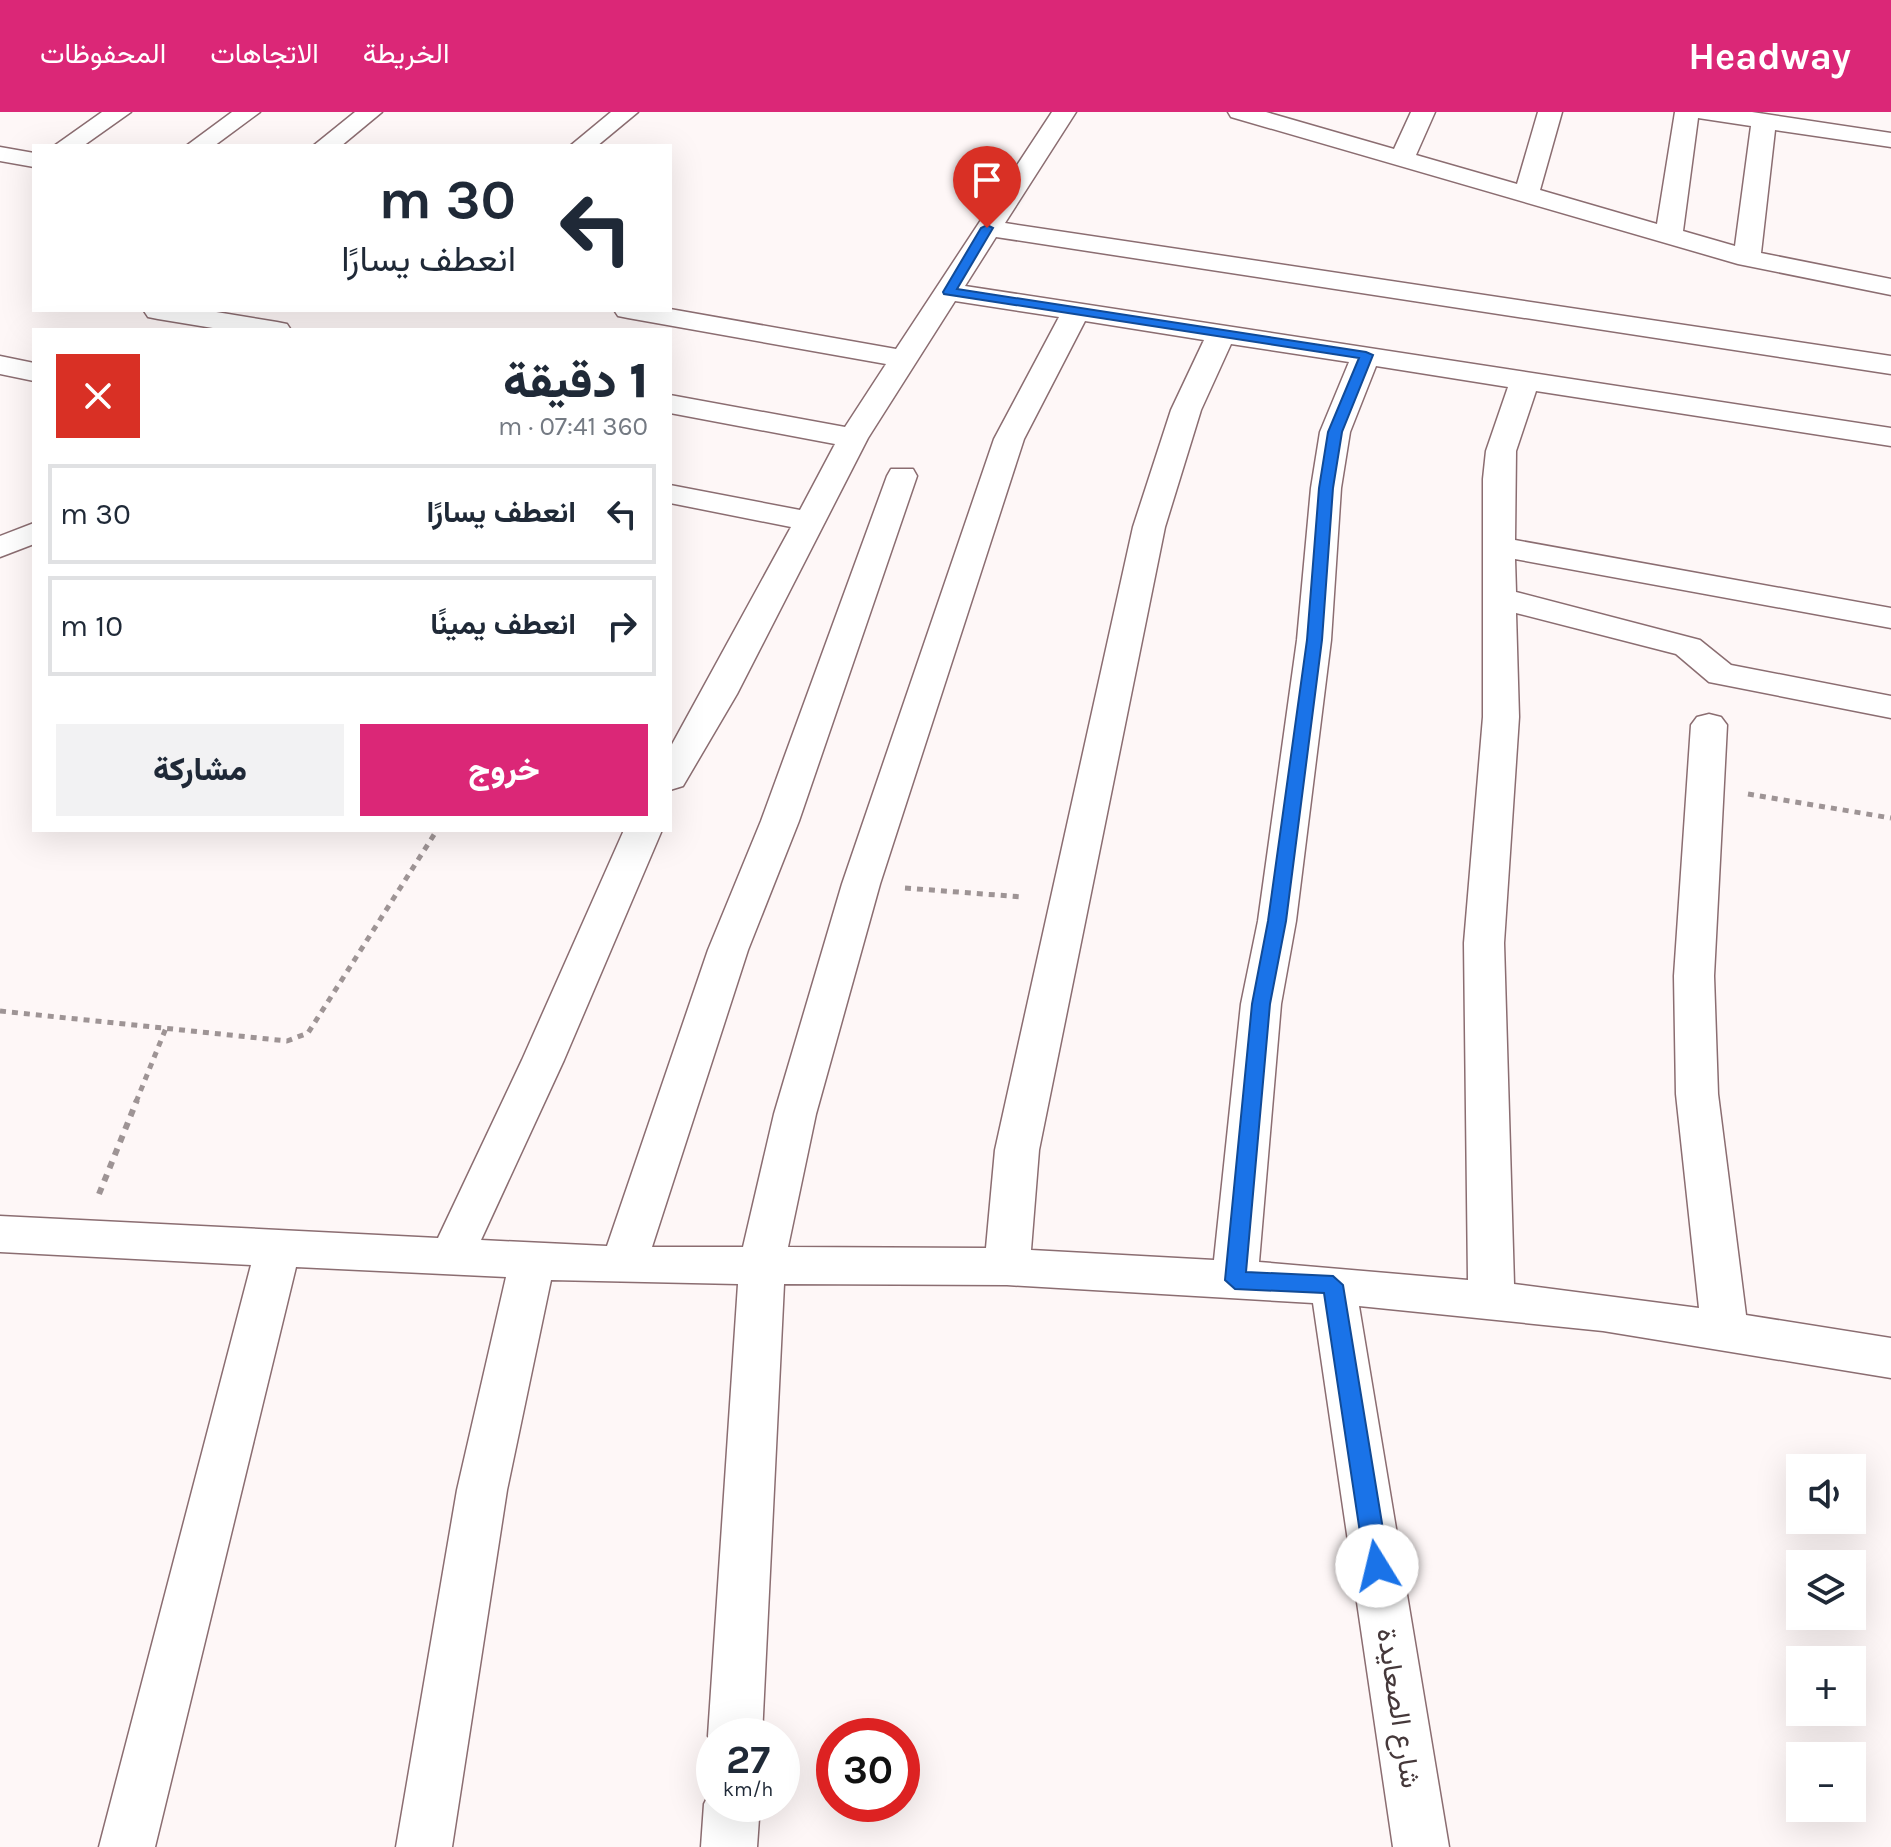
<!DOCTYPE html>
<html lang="ar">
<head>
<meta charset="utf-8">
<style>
	:root { --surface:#fff; --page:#f2f2f3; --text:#1f2937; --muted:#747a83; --line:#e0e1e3; --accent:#db2777 }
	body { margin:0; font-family:Karla,Vazirmatn,sans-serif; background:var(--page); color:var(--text); direction:rtl; height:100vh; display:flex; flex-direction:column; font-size:30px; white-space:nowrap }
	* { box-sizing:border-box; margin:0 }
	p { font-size:26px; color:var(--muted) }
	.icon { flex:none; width:44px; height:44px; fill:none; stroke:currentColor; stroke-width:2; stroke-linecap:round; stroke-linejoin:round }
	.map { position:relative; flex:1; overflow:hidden; direction:ltr }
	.panel { position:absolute; left:32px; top:216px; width:640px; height:504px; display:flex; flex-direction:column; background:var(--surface); border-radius:0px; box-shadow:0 8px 32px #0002; direction:rtl }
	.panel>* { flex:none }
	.banner { position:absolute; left:32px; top:32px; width:640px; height:168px; border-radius:0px; box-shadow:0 8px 32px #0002; direction:rtl; background:#fff; color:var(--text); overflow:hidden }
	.buttons { position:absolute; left:1786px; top:1342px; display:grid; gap:16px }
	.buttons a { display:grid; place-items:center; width:80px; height:80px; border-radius:0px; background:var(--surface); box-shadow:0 8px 32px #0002; font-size:40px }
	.speed { position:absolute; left:696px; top:1606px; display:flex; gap:16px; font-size:40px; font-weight:700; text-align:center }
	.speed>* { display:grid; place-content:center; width:104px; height:104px; border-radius:50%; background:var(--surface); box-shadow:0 8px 32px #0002; line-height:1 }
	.speed small { font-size:20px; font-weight:400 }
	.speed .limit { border:12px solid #d22; background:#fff; color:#111 }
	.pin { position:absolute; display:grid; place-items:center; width:68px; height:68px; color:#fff; margin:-82px -34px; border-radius:50% 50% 50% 0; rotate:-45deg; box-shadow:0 0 8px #0007 }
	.pin .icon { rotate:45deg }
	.me { position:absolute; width:88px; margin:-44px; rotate:351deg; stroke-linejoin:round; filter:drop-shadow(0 0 6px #0008) }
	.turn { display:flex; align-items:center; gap:28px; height:168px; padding:0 24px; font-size:36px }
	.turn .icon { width:104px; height:104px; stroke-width:2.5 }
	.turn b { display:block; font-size:56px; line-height:68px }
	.round { display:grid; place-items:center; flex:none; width:84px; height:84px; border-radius:0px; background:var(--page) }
	.summary { display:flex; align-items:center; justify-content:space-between; height:136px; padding:0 24px }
	h1 { font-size:48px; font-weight:800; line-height:60px }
	.primary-button { display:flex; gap:16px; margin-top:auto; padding:16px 24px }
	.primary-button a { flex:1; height:92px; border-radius:0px; background:var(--accent); color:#fff; font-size:32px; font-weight:800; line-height:92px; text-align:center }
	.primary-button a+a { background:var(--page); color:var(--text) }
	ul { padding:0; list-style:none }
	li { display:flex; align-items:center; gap:24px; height:100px; margin:0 16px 12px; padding:0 8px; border:4px solid var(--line); border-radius:0px }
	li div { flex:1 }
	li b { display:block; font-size:30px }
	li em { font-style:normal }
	header { display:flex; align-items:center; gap:48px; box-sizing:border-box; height:112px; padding:0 40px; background:var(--accent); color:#fff }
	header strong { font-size:38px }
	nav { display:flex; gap:44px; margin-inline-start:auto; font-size:28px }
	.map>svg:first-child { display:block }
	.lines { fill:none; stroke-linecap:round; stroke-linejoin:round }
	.minor-casing { stroke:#8b6d71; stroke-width:3 }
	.path-far1 { stroke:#9e9495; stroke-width:5; stroke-dasharray:6 6; stroke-linecap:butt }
	.path { stroke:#9e9495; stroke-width:6; stroke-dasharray:7 7; stroke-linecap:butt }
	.minor { fill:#fff; fill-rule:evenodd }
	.route { fill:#1a73e8; stroke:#114b97; stroke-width:2 }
	.labels { text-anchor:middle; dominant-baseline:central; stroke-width:6; stroke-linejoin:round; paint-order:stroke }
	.near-street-label { font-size:28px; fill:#45383a; stroke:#fff }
</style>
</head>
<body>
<header>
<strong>Headway</strong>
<nav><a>الخريطة</a><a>الاتجاهات</a><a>المحفوظات</a></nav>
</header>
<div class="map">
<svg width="1891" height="1735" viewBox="0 0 1891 1735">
	<rect width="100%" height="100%" fill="#fef7f7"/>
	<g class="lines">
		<g class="minor-casing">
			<g id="minor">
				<polygon points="102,0 131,0 83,34 54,34"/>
				<polygon points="232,0 260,0 214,34 186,34"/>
				<polygon points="355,0 382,0 341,34 313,34"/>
				<polygon points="611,0 638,0 597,34 570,34"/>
				<path d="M 1052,0 L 1076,0 L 1005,111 L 1891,244 L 1891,262 L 996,125 L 965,174 L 1891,316 L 1891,334 L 1536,279 L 1516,339 L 1515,428 L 1891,496 L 1891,516 L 1515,447 L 1516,480 L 1700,528 L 1731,553 L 1891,584 L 1891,606 L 1709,570 L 1676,542 L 1516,501 L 1519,605 L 1504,831 L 1514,1172 L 1699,1196 L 1676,982 L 1674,864 L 1691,613 L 1697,605 L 1709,602 L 1721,605 L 1727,613 L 1714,864 L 1718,982 L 1746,1203 L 1891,1226 L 1891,1266 L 1603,1219 L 1359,1194 L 1449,1735 L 1393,1735 L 1313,1191 L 1007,1173 L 784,1172 L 762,1624 L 714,1624 L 714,1638 L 708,1624 L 738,1172 L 551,1168 L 507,1378 L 452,1735 L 396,1735 L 457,1378 L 506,1165 L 296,1155 L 155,1735 L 99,1735 L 251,1153 L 0,1140 L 0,1104 L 438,1126 L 522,948 L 624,718 L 662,718 L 564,948 L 481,1128 L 607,1134 L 708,838 L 761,709 L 887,364 L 891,357 L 913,357 L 917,364 L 799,709 L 748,838 L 652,1135 L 743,1135 L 774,1002 L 842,772 L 994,327 L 1059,205 L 955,189 L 868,326 L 737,582 L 683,674 L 670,678 L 670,636 L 791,415 L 670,391 L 670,373 L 800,398 L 835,332 L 670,301 L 670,283 L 845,315 L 886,252 L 628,206 L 618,204 L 614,198 L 670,197 L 896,237 ZM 1085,209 L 1204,228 L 1171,298 L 1133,415 L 995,1038 L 986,1136 L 788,1135 L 816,1002 L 880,772 L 1024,327 ZM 1231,232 L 1349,250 L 1320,320 L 1311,376 L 1297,528 L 1258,809 L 1241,892 L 1214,1148 L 1031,1138 L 1039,1038 L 1165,415 L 1201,298 ZM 1376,254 L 1508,275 L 1486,339 L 1483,367 L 1483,605 L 1464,831 L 1468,1168 L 1259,1150 L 1281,892 L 1296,809 L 1331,528 L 1341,376 L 1350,320 Z"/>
				<path d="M 1228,0 L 1266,0 L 1394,37 L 1411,0 L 1435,0 L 1416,43 L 1517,72 L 1538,0 L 1562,0 L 1540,78 L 1657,112 L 1675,0 L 1752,0 L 1891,21 L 1891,35 L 1775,18 L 1761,141 L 1891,167 L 1891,183 L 1738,152 L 1231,5 ZM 1698,6 L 1751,14 L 1735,134 L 1683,119 Z"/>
				<polygon points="0,35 34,41 34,55 0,49"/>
				<polygon points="204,198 277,210 287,212 291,218 225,218 158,207 148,205 144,199"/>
				<polygon points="0,244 34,251 34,269 0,262"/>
				<polygon points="34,411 34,432 0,445 0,424"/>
				<polygon points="714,1672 714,1692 760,1692 757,1735 701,1735 704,1692"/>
			</g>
		</g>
		<g class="path-far1">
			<polyline points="1748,682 1891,706"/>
			<polyline points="905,776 1023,785"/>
			<polyline points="0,899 287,929 308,921 437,718"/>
			<polyline points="136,990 166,916"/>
		</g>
		<polyline class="path" points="99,1082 137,988"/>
		<use href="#minor" class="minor"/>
	</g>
	<polygon class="route" points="987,113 993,116 957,177 1366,240 1373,243 1342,320 1333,376 1322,528 1286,809 1270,892 1246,1160 1333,1164 1343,1173 1389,1454 1385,1461 1377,1465 1369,1461 1365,1454 1324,1181 1235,1177 1225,1168 1252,892 1268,809 1307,528 1319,376 1328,320 1359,246 944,182 943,180 981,116"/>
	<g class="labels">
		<g class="near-street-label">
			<text transform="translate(1399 1596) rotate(81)">شارع الصعايدة</text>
		</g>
	</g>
</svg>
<div class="buttons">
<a><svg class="icon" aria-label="sound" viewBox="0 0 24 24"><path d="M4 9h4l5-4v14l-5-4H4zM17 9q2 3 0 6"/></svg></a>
<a><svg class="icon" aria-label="layers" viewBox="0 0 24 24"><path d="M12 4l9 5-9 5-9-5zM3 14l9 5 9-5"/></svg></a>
<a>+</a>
<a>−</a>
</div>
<div class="speed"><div>27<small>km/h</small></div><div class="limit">30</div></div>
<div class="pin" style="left:987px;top:116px;background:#d93025"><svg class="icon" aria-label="arrive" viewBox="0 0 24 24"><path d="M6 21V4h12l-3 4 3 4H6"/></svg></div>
<svg class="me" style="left:1377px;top:1454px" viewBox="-20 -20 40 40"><circle r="19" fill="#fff"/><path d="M0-13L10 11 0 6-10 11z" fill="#1a73e8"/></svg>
<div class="banner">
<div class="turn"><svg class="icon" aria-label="left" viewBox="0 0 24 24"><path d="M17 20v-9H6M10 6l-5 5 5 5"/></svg><div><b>30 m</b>انعطف يسارًا</div></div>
</div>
<section class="panel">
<div class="summary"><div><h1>1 دقيقة</h1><p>360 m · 07:41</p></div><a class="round" style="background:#d93025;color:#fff"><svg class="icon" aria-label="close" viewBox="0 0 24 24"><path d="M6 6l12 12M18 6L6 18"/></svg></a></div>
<ul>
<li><svg class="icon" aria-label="left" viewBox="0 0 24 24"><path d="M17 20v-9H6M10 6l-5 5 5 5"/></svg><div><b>انعطف يسارًا</b></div><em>30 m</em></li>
<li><svg class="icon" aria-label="right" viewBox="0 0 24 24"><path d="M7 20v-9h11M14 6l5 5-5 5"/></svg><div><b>انعطف يمينًا</b></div><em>10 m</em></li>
</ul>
<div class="primary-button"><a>خروج</a><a>مشاركة</a></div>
</section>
</div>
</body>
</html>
